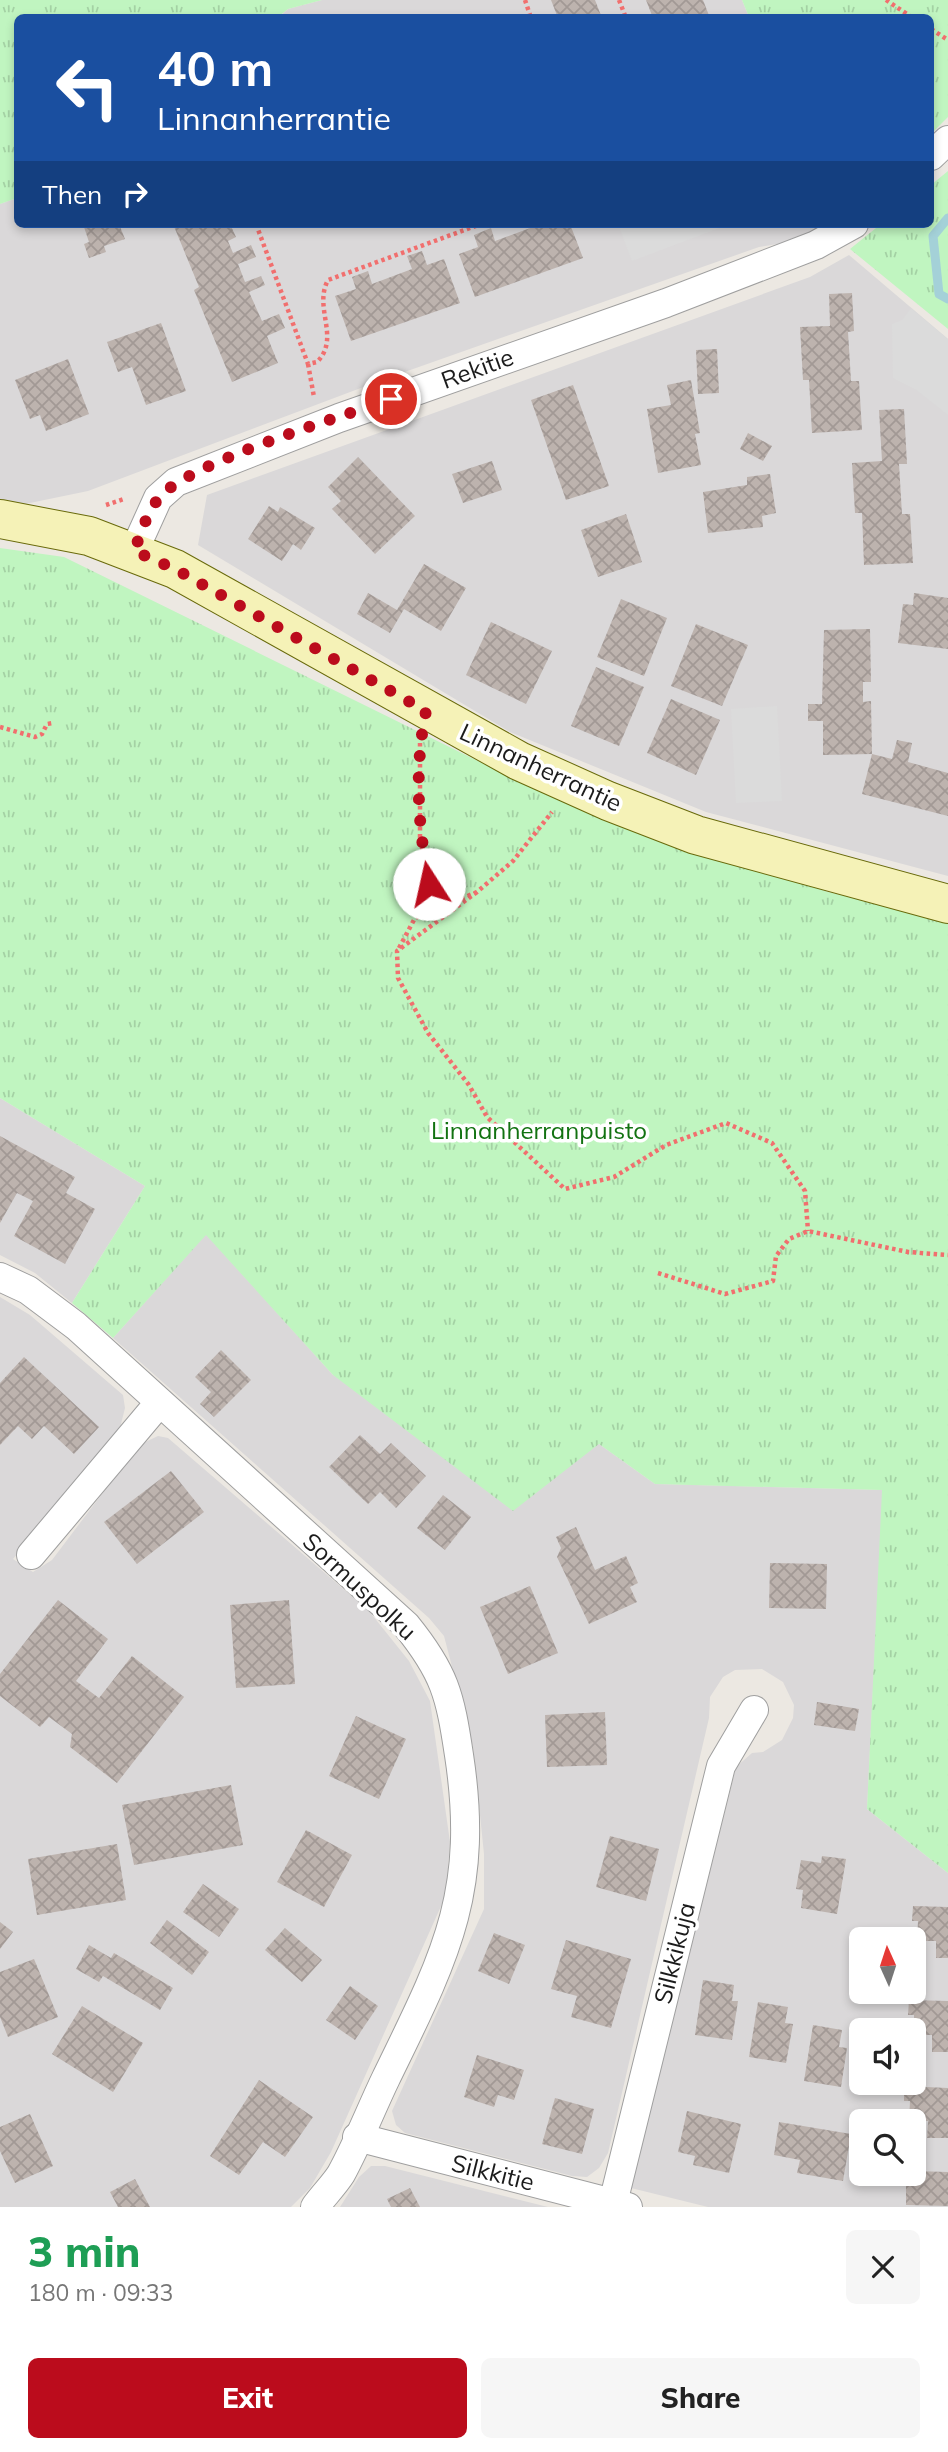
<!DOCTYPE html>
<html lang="en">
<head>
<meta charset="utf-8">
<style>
	:root { --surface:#fff; --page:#f6f6f6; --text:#222; --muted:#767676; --accent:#bb0c1c }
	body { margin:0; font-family:Mulish,sans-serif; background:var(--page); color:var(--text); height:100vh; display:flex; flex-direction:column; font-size:26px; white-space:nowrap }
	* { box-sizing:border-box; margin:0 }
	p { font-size:23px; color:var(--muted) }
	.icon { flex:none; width:38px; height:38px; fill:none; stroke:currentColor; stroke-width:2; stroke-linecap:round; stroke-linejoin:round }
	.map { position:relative; height:2207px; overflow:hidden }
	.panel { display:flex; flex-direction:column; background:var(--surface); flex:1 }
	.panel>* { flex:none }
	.hud { position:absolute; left:14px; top:14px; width:920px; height:214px; border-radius:10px; box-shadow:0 4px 10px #0003; background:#1a4fa0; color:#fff; overflow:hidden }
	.needle { width:46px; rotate:357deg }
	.tools { position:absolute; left:849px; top:1927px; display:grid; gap:14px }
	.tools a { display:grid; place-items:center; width:77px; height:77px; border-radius:10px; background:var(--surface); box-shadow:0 4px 10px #0003; font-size:35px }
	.pin { position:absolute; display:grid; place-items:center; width:60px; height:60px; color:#fff; margin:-30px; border:4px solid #fff; border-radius:50%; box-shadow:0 2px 7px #0007 }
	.me { position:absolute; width:77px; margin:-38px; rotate:350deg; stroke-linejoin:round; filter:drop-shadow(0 0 5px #0008) }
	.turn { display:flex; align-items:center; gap:24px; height:147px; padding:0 28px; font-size:32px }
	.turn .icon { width:91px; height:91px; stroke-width:2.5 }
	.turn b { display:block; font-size:49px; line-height:60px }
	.then { display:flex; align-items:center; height:66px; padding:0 28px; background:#0003; gap:14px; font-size:26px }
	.round { display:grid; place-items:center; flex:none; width:74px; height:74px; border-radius:10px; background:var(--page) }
	.summary { display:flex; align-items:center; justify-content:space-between; height:119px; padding:0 28px }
	h1 { font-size:42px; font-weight:800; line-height:52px; color:#1e9e55 }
	.action { display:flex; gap:14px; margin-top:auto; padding:14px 28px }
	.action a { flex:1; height:80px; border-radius:10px; background:var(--accent); color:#fff; font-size:28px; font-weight:800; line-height:80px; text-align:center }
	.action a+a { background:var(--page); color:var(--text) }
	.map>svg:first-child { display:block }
	.residential { fill:#dad8d9; fill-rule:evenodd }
	.park { fill:url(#park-tufts) }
	.parking { fill:#dbdbdb }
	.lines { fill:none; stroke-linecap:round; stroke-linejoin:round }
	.stream { stroke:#a4d1d8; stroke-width:9 }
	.building { fill:url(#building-cross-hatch) }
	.street-casing { stroke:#9f9f9f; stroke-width:30 }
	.secondary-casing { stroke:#696a0b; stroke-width:40 }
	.path { stroke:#f16f6e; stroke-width:4.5; stroke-dasharray:3.5 3.5; stroke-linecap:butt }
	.street { stroke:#fff; stroke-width:28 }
	.secondary { stroke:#f5f2b7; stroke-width:38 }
	.route { stroke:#bb0c1c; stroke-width:12; stroke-dasharray:0 21.6 }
	.labels { text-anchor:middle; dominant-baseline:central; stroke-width:7; stroke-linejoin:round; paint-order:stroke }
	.street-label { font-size:24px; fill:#1b1b1b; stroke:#fff }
	.park-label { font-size:24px; fill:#127211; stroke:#fff }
</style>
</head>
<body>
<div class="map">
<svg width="948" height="2207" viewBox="0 0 948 2207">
	<defs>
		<pattern id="park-tufts" width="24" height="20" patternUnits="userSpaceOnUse" patternTransform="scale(1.75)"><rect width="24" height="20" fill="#c0f5c0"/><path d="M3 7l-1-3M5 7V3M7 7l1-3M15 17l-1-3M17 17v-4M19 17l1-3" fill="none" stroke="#a4d1a4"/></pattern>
		<pattern id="building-cross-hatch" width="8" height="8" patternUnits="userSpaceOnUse" patternTransform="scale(1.75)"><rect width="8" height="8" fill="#bdb3ae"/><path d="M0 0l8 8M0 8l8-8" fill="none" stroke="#a29995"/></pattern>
	</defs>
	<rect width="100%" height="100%" fill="#ece8e2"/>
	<g class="residential">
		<polygon points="322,0 742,0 749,17 278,18 288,9"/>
		<polygon points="17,198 18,224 823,224 827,236 759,247 382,380 88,491 25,504 0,501 0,204"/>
		<polygon points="849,255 948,339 948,876 706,812 510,732 198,545 207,495 810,277"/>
		<polygon points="0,1098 145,1186 72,1303 35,1273 0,1255"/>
		<path d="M 206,1234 L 333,1375 L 599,1444 L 655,1484 L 883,1490 L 867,1809 L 948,1873 L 948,2207 L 708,2207 L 631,2188 L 736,1767 L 752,1753 L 763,1752 L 782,1740 L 793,1718 L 794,1705 L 783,1682 L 762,1669 L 735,1670 L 723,1677 L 710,1697 L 709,1718 L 608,2153 L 599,2168 L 587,2177 L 572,2176 L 405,2133 L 396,2125 L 392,2111 L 484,1909 L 484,1854 L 473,1747 L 444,1636 L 429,1618 L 113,1338 ZM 861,1939 L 914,1939 L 914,1992 L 861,1992 ZM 861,2030 L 914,2030 L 914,2082 L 861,2082 ZM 861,2121 L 914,2121 L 914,2174 L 861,2174 Z"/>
		<polygon points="0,1297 30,1315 123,1395 125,1408 119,1432 13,1559 33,1572 52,1560 139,1445 158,1436 168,1438 369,1611 409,1661 430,1701 450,1842 446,1895 331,2152 310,2188 291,2207 0,2207"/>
		<polygon points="371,2166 385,2166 548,2207 340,2207 359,2177"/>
	</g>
	<g class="park">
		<polygon points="0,0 322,0 288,9 278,17 18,18 17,198 0,204"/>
		<polygon points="742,0 948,0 948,117 931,134 931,18 749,17"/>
		<polygon points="948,171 948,329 850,249 881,224 931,224 931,185"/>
		<polygon points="0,548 64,557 549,796 828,892 948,920 948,1873 867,1809 882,1490 655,1484 599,1444 513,1511 333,1375 206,1235 113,1338 72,1303 145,1186 0,1098"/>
	</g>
	<g class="parking">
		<polygon points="618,224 730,224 632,261"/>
		<polygon points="911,308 948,339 948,415 915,389 893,378 892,324 902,320"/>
		<polygon points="777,706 782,801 736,803 731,709"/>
	</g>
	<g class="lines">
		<polyline class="stream" points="948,218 933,236 939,294 948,299"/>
	</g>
	<g class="building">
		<polygon points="551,0 595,0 602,18 558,18"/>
		<polygon points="646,0 703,0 710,18 653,18"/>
		<polygon points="83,224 119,224 125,239 104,246 106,252 89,258 84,244 89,242"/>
		<polygon points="173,224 230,224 236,237 228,241 233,253 251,245 256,257 238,264 245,282 261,276 265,285 249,292 262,321 279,314 285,328 267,336 278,363 232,382 194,290 199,287"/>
		<polygon points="532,224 570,224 583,258 475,297 459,254 478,247 474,235 491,228 495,241 533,227"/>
		<polygon points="422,251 427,265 444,259 460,303 351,341 335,296 356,289 352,277 368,271 372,284 412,269 407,256"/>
		<polygon points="852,293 854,331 848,332 851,381 859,381 862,430 812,433 809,380 803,380 800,327 830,326 829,294"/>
		<polygon points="161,323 186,391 146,405 132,367 118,372 107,342"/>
		<polygon points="717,349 719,393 698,394 696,350"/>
		<polygon points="68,359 89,414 46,431 40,415 30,419 15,380"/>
		<polygon points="691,380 700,433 695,434 701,465 658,473 647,409 671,405 667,385"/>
		<polygon points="573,385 609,486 566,500 531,400"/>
		<polygon points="904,409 907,464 899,464 902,514 910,514 913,563 864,565 862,513 855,513 852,463 882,461 879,410"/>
		<polygon points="748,433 772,446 763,461 740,449"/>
		<polygon points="358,457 415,516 375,554 332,509 341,501 328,487"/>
		<polygon points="492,461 502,490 463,503 452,474"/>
		<polygon points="770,474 776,513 762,516 763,527 708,533 703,492 747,485 747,477"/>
		<polygon points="269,506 278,512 280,507 315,528 301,550 293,544 282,561 248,539"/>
		<polygon points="626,514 642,562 598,577 581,530"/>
		<polygon points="424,564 466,588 441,631 404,609 390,633 357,614 368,593 397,610"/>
		<polygon points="914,593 948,598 948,649 898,643 903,604 913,605"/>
		<polygon points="621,599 667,618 644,676 597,657"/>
		<polygon points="491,622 552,651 526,704 466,675"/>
		<polygon points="696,624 748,645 722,706 671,686"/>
		<polygon points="870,629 871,682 863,682 863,702 871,701 872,754 823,755 823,721 808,721 808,704 822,704 824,630"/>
		<polygon points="596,667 644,687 619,746 571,726"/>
		<polygon points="671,699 720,720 696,775 647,753"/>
		<polygon points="897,740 912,743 908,762 948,773 948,816 862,794 872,754 892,759"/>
		<polygon points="0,1136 75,1177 66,1193 95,1209 65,1264 14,1236 33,1201 17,1193 0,1223"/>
		<polygon points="221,1350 251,1380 214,1417 200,1404 211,1392 195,1377"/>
		<polygon points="24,1357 99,1427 74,1454 44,1426 32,1439 18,1426 0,1445 0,1383"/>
		<polygon points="360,1435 380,1454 391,1443 426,1476 396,1508 380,1492 368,1504 329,1467"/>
		<polygon points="171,1471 204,1512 137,1564 104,1522"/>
		<polygon points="443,1495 471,1517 445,1550 417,1528"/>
		<polygon points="576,1527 595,1570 626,1556 638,1583 630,1587 637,1602 589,1624 557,1557 561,1548 556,1537"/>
		<polygon points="770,1563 827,1564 826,1609 769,1608"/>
		<polygon points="530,1586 558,1653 508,1674 480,1607"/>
		<polygon points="58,1600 108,1639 76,1681 99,1698 132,1656 184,1697 117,1783 70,1747 72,1734 49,1717 40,1727 0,1696 0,1674"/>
		<polygon points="289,1600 295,1684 236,1688 230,1605"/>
		<polygon points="817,1702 859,1709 855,1731 814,1725"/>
		<polygon points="605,1712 607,1765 547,1767 545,1715"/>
		<polygon points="356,1716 406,1739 379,1799 329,1776"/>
		<polygon points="231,1785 243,1845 134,1865 122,1805"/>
		<polygon points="306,1830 352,1855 324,1907 277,1882"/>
		<polygon points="610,1836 659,1849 646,1901 596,1887"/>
		<polygon points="117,1844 126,1900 37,1915 28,1859"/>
		<polygon points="822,1856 846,1859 837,1914 801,1908 803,1890 796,1889 801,1860 821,1863"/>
		<polygon points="203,1884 239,1909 219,1937 183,1912"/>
		<polygon points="913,1906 948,1907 948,1958 936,1958 936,1941 917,1941 918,1921 912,1921"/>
		<polygon points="167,1920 209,1952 192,1975 150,1943"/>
		<polygon points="0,1922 13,1932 0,1949"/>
		<polygon points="285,1928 322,1960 302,1982 265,1950"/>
		<polygon points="494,1933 525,1945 509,1984 478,1971"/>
		<polygon points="566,1940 631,1959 611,2028 571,2017 577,1996 551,1989"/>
		<polygon points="89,1945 111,1958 114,1953 173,1988 160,2010 103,1976 99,1982 76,1969"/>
		<polygon points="34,1959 58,2017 8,2037 0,2017 0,1972"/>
		<polygon points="703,1980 734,1985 732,2001 738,2001 732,2040 695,2035"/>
		<polygon points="350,1986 378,2006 355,2040 326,2020"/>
		<polygon points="909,2000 948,2001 948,2052 932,2052 932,2035 914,2035 914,2015 908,2015"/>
		<polygon points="758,2002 788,2007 785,2023 793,2024 786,2063 749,2057"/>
		<polygon points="82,2006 143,2043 113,2092 52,2054"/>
		<polygon points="813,2025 842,2030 839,2047 847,2048 841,2087 804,2081"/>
		<polygon points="477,2055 524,2070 514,2100 498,2095 494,2107 464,2097"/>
		<polygon points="259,2080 313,2117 285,2157 263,2142 239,2175 210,2156"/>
		<polygon points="904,2086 948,2088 948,2138 927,2138 928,2121 909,2121 910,2101 904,2101"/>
		<polygon points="555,2098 594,2109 582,2154 542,2144"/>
		<polygon points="687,2111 741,2124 729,2173 693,2165 695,2156 678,2152"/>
		<polygon points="30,2114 53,2166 15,2183 0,2151 0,2127"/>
		<polygon points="779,2122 851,2134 843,2181 797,2173 800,2160 774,2155"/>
		<polygon points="914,2171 948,2172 948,2206 906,2205 906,2185 901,2185 901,2174 914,2174"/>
		<polygon points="135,2179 150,2207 118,2207 110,2192"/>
		<polygon points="410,2188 420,2207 391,2207 387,2199"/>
	</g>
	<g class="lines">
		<g class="street-casing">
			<g id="street">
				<polyline points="931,156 948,140"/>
				<polyline points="134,551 158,498 176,482 339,418 666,303 816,245 854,224"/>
				<path d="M 0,1277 L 28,1290 L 76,1326 L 406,1625 C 445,1673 450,1695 459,1755 C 480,1893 445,1957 386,2078 C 371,2109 358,2143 341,2174 C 334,2185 323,2196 315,2207"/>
				<polyline points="31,1555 159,1403"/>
				<polyline points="357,2137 628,2207"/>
				<polyline points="612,2207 721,1766 754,1710"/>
			</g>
		</g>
		<g class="secondary-casing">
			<polyline id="secondary" points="0,519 89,536 175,569 519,761 608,801 696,835 948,904"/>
		</g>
		<g class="path">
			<polyline points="525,0 531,18"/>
			<polyline points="619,0 626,18"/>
			<polyline points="886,0 913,18"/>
			<polyline points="931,29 948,40"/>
			<path d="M 256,224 L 308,364 L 317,362 C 341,338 313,308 328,280 L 481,224"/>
			<polyline points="308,364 314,397"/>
			<polyline points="106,505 124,499"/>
			<polyline points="0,727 35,737 42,734 47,724 53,723"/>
			<polyline points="420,743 420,837 433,908"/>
			<polyline points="477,892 397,951 398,978 428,1033 469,1085 487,1117 565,1189 614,1177 666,1145 726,1123 772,1143 805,1191 808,1231"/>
			<polyline points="399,948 415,918 477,892 513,861 552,812"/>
			<polyline points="658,1273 725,1294 773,1281 776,1256 789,1239 808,1231 908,1252 948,1255"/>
		</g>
		<use href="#street" class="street"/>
		<use href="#secondary" class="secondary"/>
	</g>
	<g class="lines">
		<path class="route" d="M 391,399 C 341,417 187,463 159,498 C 147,512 141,534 134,551 L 175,569 L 426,711 C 414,769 418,826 429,884"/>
	</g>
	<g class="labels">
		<g class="street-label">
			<text transform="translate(477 368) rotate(-20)">Rekitie</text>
			<text transform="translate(541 767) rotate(25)">Linnanherrantie</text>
			<text transform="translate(360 1586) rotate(43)">Sormuspolku</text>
			<text transform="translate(674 1953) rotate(-76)">Silkkikuja</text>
			<text transform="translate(493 2172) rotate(14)">Silkkitie</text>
		</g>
		<g class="park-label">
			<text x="539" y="1130">Linnanherranpuisto</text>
		</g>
	</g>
</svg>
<div class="tools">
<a><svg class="needle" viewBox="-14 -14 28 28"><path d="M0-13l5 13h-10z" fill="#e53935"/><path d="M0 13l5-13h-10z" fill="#767676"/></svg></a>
<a><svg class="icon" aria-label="sound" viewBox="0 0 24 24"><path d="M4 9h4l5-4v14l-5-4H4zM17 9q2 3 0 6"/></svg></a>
<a><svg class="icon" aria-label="search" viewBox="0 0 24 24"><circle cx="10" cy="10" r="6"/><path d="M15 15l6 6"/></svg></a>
</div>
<div class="pin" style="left:391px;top:399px;background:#d93025"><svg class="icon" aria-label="arrive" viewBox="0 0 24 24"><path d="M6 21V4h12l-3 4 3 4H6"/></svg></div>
<svg class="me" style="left:429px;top:884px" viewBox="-20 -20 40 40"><circle r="19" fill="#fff"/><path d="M0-13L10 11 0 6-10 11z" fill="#bb0c1c"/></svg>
<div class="hud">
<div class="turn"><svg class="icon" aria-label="left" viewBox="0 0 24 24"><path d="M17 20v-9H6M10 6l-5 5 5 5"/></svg><div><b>40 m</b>Linnanherrantie</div></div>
<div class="then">Then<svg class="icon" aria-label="right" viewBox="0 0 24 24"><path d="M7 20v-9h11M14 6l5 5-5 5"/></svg></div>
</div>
</div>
<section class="panel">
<div class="summary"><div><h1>3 min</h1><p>180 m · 09:33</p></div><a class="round"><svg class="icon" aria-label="close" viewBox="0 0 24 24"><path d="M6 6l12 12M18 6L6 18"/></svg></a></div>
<div class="action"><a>Exit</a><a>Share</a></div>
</section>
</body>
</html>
